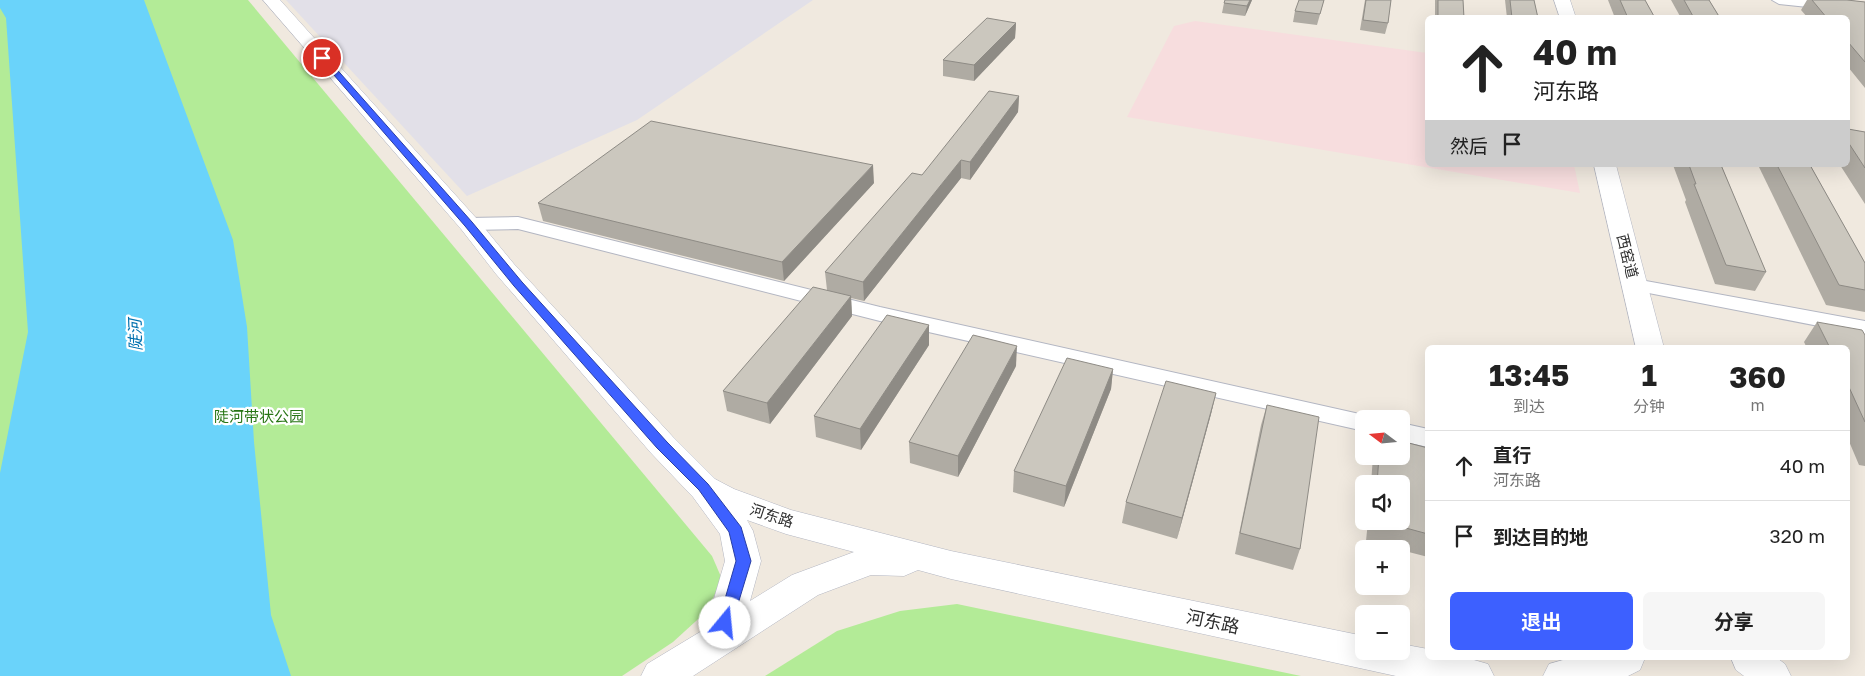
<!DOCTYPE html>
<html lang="zh">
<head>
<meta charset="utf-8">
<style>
	:root { --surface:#fff; --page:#f6f6f6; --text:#222; --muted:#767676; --line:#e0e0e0; --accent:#3d60ff }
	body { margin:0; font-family:"Golos Text","Noto Sans SC",sans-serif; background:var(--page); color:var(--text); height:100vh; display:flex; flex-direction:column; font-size:19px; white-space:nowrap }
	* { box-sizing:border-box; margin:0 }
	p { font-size:16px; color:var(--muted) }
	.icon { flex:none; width:28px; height:28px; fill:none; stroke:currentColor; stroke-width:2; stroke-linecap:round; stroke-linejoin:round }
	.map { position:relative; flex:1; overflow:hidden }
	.panel { position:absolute; left:1425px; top:345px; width:425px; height:315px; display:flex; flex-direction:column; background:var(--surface); border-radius:8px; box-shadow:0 5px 20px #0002 }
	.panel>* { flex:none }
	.top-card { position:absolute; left:1425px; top:15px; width:425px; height:152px; border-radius:8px; box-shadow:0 5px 20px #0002; background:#fff; color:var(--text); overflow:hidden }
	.needle { width:32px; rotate:286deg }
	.fabs { position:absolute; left:1355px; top:410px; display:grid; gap:10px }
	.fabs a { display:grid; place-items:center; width:55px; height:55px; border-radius:8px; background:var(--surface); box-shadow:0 5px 20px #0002; font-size:25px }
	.pin { position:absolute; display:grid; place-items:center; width:42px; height:42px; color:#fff; margin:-21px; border:2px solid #fff; border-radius:50%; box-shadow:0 1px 5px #0007 }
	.me { position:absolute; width:55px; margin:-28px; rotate:17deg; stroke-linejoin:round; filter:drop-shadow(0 0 4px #0008) }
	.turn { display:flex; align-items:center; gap:18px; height:105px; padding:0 25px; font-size:22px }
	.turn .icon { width:65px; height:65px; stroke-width:2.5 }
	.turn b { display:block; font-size:35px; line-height:42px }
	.then { display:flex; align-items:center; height:48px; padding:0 25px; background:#0003; gap:10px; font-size:19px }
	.eta { display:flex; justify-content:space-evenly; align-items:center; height:85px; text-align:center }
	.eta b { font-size:30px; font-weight:700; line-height:35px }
	.cta { display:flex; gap:10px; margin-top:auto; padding:10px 25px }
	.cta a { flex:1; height:58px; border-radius:8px; background:var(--accent); color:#fff; font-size:20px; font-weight:700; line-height:58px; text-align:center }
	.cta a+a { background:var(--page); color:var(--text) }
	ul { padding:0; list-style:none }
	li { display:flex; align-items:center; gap:15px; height:70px; padding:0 25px; border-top:1px solid var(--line) }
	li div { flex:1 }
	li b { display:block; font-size:19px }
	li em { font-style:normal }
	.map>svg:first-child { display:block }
	.industrial { fill:#e2e0e8 }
	.medical { fill:#f7ddde }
	.green { fill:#b3eb97 }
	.water { fill:#6ad3fa }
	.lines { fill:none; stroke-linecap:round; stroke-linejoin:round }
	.minor-casing { stroke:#b3b6c2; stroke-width:2 }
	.tertiary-casing { stroke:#b3b6c2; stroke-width:1 }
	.minor { fill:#fff; fill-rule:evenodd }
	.tertiary { fill:#fff; fill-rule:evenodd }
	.wall { fill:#afaba3 }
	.shaded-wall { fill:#8e8b85 }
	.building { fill:#cbc7be; stroke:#8e8b85 }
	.route { fill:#3d60ff; stroke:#283ea6 }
	.labels { text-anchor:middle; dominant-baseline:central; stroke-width:4.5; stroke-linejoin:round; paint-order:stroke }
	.street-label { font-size:15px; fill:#2e2e2e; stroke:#fff }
	.park-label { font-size:15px; fill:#277514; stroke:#fff }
	.water-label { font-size:16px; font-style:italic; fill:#0071af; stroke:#fff }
	.near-street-label { font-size:18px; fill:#2e2e2e; stroke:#fff }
</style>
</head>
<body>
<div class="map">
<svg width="1865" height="676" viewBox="0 0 1865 676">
	<rect width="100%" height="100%" fill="#f0e9df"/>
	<polygon class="industrial" points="286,0 813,0 637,120 467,196"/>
	<polygon class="medical" points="1195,21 1427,53 1428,165 1574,165 1580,193 1127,117 1174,26"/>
	<g class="green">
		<polygon points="0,0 248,0 712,556 722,579 707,611 673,642 622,676 0,676"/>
		<polygon points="957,604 1301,676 765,676 837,631 900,611"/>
	</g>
	<polygon class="water" points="0,0 144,0 233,240 247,327 254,442 271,615 291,676 0,676 0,473 28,332 6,18 0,8"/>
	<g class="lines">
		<g class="minor-casing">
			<g id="minor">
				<polygon points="1772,0 1817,0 1865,5 1865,13 1779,4"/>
				<polygon points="518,217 880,307 1364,415 1374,419 1364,419 1364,431 880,321 518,229 469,230 462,228 459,224 462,220 469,218"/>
				<polygon points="1635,279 1865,321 1865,335 1628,289 1624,285 1628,281"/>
				<polygon points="1401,423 1428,429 1428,447 1401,441"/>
			</g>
		</g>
		<g class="tertiary-casing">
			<g id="tertiary">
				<path d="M 263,0 L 280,0 L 477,219 L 514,264 L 673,437 L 715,479 L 734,489 L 791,510 L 951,551 L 1364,636 L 1364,651 L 1401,651 L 1401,644 L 1428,649 L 1428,658 L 1467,658 L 1488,664 L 1494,676 L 1396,676 L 951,579 L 918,570 L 904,576 L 871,575 L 818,595 L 693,676 L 641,676 L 647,664 L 705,629 L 725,561 L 720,534 L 693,497 L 651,453 L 496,274 L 461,229 ZM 747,520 L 786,534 L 854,552 L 792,575 L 750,601 L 761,561 L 753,531 Z"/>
				<polygon points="1554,0 1570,0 1576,18 1560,18"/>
				<polygon points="1594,165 1616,165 1664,348 1636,348"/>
				<polygon points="1570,658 1645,658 1640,670 1628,676 1543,676 1549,664"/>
				<polygon points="1731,658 1777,658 1785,664 1791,676 1744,676 1736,670"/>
			</g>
		</g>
		<use href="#minor" class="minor"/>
		<use href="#tertiary" class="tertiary"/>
	</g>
	<g class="wall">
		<polygon points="1225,0 1252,0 1245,16 1222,13 1224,3"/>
		<polygon points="1324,0 1317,25 1293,22 1295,11"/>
		<polygon points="1365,0 1391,0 1388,23 1385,34 1360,30"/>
		<polygon points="1435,0 1463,0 1464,18 1435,18"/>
		<polygon points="1505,0 1534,0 1538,18 1507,18"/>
		<polygon points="1608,0 1645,0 1655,18 1615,18"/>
		<polygon points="1671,0 1709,0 1720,18 1681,18"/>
		<polygon points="1807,0 1847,0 1865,2 1865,88 1848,67 1848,18 1808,18 1801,10"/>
		<polygon points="1016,23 1015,38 974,81 943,76 943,60"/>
		<polygon points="1019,96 1018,112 970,180 961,178 864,301 851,298 852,316 770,424 727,411 723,391 827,290 825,272 922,175"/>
		<polygon points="1848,129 1865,132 1865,204 1840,165 1848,165"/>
		<polygon points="1673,165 1721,165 1766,272 1755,291 1715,284 1685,202 1686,200"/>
		<polygon points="1758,165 1810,165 1865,263 1865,312 1826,305"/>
		<polygon points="874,183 784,281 543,221 538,203"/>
		<polygon points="1817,322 1865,335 1865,466 1859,465 1848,439 1848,348 1807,348 1804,342"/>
		<polygon points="929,325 929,345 861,450 816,437 814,416"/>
		<polygon points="1016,366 958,477 910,463 909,442"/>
		<polygon points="1113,369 1111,389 1064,507 1013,492 1014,471"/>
		<polygon points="1216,393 1211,414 1177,539 1122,523 1126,502"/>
		<polygon points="1267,405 1300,549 1293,570 1235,554 1261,425"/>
		<polygon points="1428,448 1428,557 1401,550 1401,549 1395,549 1366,541 1368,521 1401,521 1401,484 1371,484 1373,456 1401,456"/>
	</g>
	<g class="shaded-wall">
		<polygon points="1250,0 1252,0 1245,16 1247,6"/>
		<polygon points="1016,23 1015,38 974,81 974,65"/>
		<polygon points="1019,96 1018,112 970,180 970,162"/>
		<polygon points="961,160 961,178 864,301 863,282"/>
		<polygon points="873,165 874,183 784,281 782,262"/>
		<polygon points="851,296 852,316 770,424 767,403"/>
		<polygon points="929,325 929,345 861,450 860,429"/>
		<polygon points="1017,346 1016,366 958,477 958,456"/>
		<polygon points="1113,369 1111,389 1064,507 1066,486"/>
		<polygon points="1216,393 1211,414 1177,539 1182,518"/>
	</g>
	<g class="building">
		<polygon points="1225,0 1250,0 1247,6 1224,3"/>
		<polygon points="1299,0 1324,0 1320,14 1295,11"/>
		<polygon points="1366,0 1391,0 1388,23 1363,20"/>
		<polygon points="1438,0 1463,0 1464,18 1438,18"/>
		<polygon points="1510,0 1534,0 1538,18 1512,18"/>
		<polygon points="1620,0 1645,0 1655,18 1628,18"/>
		<polygon points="1684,0 1709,0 1720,18 1694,18"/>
		<polygon points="1812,0 1847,0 1865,2 1865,62 1848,42 1848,18 1827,18"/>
		<polygon points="987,18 1016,23 974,65 943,60"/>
		<polygon points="989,91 1019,96 970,162 961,160 863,282 825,272 912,173 922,175"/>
		<polygon points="651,121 873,165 782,262 538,203"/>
		<polygon points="1848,129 1865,132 1865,168 1848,142"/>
		<polygon points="1689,165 1721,165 1766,272 1726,265 1694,184 1696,184"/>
		<polygon points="1777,165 1810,165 1865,263 1865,290 1839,285"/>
		<polygon points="813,287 851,296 767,403 723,391"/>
		<polygon points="887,315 929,325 860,429 814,416"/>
		<polygon points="1817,322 1862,330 1865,335 1865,422 1848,385 1848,348 1830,348"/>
		<polygon points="973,335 1017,346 958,456 909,442"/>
		<polygon points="1067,358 1113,369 1066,486 1014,471"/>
		<polygon points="1166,381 1216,393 1182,518 1126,502"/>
		<polygon points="1267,405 1319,417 1300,549 1240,533"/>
		<polygon points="1401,441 1428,448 1428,534 1380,521 1401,521 1401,484 1377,484 1379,456 1401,456"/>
	</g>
	<polygon class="route" points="322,55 325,56 472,222 522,282 667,442 708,484 741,527 751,561 731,627 725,629 720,627 718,623 736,561 729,532 699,490 657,448 514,286 465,226 320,59 319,58"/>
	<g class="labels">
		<g class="street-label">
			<text transform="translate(1628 256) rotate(76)">西窑道</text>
			<text transform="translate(772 515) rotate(18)">河东路</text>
		</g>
		<g class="park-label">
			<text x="259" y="416">陡河带状公园</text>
		</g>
		<g class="water-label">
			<text transform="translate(135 335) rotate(-92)">陡河</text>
		</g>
		<g class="near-street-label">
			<text transform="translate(1213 621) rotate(12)">河东路</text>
		</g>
	</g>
</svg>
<div class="fabs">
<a><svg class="needle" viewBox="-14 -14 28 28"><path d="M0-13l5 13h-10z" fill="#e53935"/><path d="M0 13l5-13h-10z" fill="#767676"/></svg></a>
<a><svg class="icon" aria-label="sound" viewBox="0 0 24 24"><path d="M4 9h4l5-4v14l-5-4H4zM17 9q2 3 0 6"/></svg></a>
<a>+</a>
<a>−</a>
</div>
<div class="pin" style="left:322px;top:58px;background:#d93025"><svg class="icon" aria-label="arrive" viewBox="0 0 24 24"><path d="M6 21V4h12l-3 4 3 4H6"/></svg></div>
<svg class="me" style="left:725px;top:623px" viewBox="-20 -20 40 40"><circle r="19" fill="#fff"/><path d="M0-13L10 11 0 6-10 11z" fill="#3d60ff"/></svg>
<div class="top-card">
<div class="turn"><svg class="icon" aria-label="ahead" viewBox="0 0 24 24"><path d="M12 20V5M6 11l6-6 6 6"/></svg><div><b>40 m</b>河东路</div></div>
<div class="then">然后<svg class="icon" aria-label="arrive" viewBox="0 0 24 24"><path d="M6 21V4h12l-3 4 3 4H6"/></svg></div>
</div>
<section class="panel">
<div class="eta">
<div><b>13:45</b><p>到达</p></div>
<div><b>1</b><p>分钟</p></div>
<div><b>360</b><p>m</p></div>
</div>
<ul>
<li><svg class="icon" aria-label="ahead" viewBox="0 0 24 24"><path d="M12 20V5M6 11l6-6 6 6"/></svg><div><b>直行</b><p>河东路</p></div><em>40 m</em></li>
<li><svg class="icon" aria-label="arrive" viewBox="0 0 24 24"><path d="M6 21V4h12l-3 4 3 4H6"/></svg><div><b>到达目的地</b></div><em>320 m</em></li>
</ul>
<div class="cta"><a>退出</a><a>分享</a></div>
</section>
</div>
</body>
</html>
